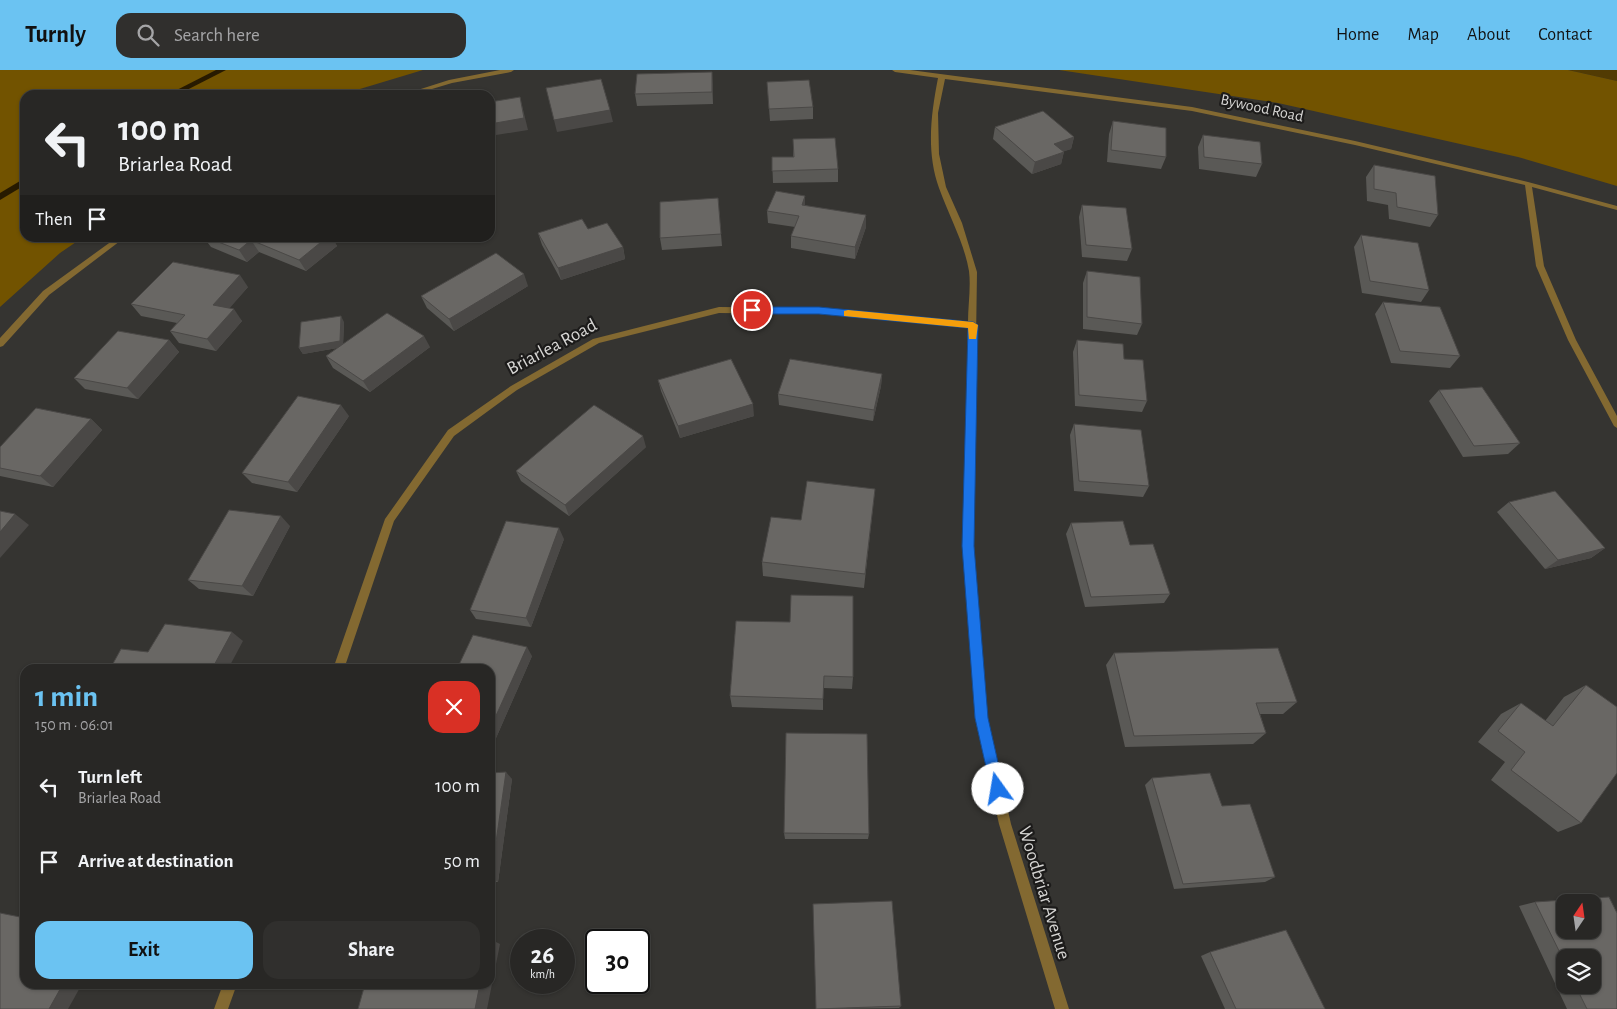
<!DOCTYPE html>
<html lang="en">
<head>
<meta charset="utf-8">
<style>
	:root { --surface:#282725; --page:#302f2d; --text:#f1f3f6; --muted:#a5a5a7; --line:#444442; --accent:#6bc3f2 }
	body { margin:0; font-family:"Alegreya Sans",sans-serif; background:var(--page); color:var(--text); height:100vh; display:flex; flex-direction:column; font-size:19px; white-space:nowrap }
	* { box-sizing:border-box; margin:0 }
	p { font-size:16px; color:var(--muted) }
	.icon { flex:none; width:28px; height:28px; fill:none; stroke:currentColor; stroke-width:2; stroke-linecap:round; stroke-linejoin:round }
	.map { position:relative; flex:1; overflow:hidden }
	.side { position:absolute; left:20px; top:594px; width:475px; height:325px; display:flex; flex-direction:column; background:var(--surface); border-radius:15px; box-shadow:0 1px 4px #0004,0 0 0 1px var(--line) }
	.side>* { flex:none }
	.banner { position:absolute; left:20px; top:20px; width:475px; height:152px; border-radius:15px; box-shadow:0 1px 4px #0004,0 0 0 1px var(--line); background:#282725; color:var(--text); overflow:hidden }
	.needle { width:32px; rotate:13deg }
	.controls { position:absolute; left:1556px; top:824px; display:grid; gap:10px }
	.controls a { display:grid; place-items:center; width:45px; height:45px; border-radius:10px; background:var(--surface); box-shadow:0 1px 4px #0004,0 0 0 1px var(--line); font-size:25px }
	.speed { position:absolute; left:510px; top:859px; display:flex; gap:10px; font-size:25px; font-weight:700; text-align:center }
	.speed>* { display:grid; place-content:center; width:65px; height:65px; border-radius:50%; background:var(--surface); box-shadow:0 1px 4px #0004,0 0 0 1px var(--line); line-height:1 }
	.speed small { font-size:12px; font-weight:400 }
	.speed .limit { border:2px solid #111; border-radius:8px; background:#fff; color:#111 }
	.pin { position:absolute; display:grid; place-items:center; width:42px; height:42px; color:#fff; margin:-21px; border:2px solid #fff; border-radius:50%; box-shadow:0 1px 5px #0007 }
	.me { position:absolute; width:55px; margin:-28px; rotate:347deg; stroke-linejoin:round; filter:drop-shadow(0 0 4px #0008) }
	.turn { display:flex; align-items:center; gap:18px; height:105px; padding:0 15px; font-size:22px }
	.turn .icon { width:65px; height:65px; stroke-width:2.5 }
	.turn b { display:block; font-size:35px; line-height:42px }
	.then { display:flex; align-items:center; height:48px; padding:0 15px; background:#0003; gap:10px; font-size:19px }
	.round { display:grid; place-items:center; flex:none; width:52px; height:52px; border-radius:15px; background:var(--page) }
	.summary { display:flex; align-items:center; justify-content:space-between; height:85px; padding:0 15px }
	h1 { font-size:30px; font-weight:700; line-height:38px; color:var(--accent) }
	.cta { display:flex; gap:10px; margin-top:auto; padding:10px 15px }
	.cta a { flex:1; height:58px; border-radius:15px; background:var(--accent); color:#111; font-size:20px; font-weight:700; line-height:58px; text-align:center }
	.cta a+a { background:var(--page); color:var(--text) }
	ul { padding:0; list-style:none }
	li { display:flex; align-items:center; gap:15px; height:75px; padding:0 15px }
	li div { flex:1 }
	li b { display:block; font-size:19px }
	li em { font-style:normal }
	header { display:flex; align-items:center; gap:30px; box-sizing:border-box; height:70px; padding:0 25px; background:var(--accent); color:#111 }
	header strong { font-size:24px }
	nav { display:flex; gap:28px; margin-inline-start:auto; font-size:18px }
	.search { width:350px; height:45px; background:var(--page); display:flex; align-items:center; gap:12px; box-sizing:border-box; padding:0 18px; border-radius:15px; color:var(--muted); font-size:19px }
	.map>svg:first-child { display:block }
	.green { fill:#523b03 }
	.forest { fill:#725300 }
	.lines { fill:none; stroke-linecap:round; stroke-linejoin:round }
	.stream { fill:#271a00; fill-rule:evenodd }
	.street { fill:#836931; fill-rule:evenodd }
	.wall { fill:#5a5956; fill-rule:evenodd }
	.shaded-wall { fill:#4a4846 }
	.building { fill:#696764; stroke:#4a4846; fill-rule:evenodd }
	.route { fill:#1a73e8; stroke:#114b97 }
	.slow { fill:#f59e0b }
	.labels { text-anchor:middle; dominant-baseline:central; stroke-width:4.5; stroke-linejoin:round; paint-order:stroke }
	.far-street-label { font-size:16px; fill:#d6d5d3; stroke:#1c1b1a }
	.street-label { font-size:19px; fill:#d6d5d3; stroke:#1c1b1a }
</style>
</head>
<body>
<header>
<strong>Turnly</strong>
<div class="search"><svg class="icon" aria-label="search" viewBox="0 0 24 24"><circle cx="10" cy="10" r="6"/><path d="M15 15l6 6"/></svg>Search here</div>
<nav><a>Home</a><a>Map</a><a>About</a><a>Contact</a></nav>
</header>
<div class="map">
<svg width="1617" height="939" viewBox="0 0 1617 939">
	<rect width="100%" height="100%" fill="#353431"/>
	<polygon class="green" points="1568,0 1617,0 1617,11"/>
	<g class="forest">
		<polygon points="0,0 423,0 340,25 25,25 25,168 82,168 60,183 0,237"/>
		<polygon points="1059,0 1568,0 1617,11 1617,116 1518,87 1278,33"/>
	</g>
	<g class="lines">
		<g class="stream">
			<polygon points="216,0 226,0 177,25 167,25"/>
			<polygon points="25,108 25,115 0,130 0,123"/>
		</g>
		<g class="street">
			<polygon points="500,0 514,0 511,2 452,13 412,25 402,25 449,10"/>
			<path d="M 892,0 L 910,0 L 1192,37 L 1355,71 L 1528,112 L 1617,136 L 1617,140 L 1532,117 L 1544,196 L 1576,270 L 1617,346 L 1617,358 L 1614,356 L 1568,270 L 1536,196 L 1525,115 L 1355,75 L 1192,41 L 945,9 L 938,43 L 939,84 L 946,117 L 962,153 L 977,202 L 973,476 L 987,648 L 1011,754 L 1069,939 L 1055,939 L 999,754 L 975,648 L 963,476 L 968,257 L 819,244 L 719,243 L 599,273 L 517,320 L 454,366 L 394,451 L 344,599 L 333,599 L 385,449 L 448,360 L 511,316 L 593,269 L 719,237 L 819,238 L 968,252 C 968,236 971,217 969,201 C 964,172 949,146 939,118 C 926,82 931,44 938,8 L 895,2 Z"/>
			<polygon points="116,168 124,168 49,225 3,276 0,277 0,268 43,221"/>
			<polygon points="223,914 237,914 228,939 214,939"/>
		</g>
	</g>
	<g class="wall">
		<polygon points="767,12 813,37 813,49 770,51"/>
		<polygon points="713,14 713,34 637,36 635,24"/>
		<polygon points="1113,51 1166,87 1161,99 1107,92 1109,64"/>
		<polygon points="995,57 1074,67 1071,79 1064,81 1061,94 1032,104 993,69"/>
		<polygon points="1203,65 1262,94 1256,107 1199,99 1198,77"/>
		<polygon points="793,69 838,99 838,112 773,113 772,87 793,87"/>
		<polygon points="1374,95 1438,145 1430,157 1389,149 1388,135 1367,131 1366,107"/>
		<polygon points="718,128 722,176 662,180 660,168"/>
		<polygon points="805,135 866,157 855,189 791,178 791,166 795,157 768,153 767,141"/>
		<polygon points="1082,135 1132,179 1127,191 1082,187 1079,147"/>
		<polygon points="588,159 623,177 625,189 561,210 542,175 538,163"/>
		<polygon points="1361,165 1429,220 1421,232 1362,223 1354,177"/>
		<polygon points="204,168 332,168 337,176 306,201 259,182 247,192 211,177"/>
		<polygon points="1087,201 1142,254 1137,265 1083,259 1083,213"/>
		<polygon points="528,216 454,261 427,238 421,226"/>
		<polygon points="248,217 229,238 242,251 216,281 179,273 170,261 177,253 141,246 131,234"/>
		<polygon points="1383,232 1460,286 1450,298 1391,293 1375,244"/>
		<polygon points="344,252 343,274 430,277 370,322 333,298 326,286 337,278 303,284 299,278"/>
		<polygon points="169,270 179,282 138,329 85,319 74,308"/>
		<polygon points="1077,270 1124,289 1147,331 1142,342 1075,336 1073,282"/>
		<polygon points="882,304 881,316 873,351 779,335 778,324"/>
		<polygon points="658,310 754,346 680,368 661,321"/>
		<polygon points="1439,320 1520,373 1508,384 1463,387 1429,331"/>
		<polygon points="349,346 297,422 252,413 242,403"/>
		<polygon points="91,349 102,360 53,417 0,406 0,377"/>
		<polygon points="1074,354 1149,416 1143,427 1074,421 1070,365"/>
		<polygon points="646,377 569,446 521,411 516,401"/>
		<polygon points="875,419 864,518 763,506 762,492 801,450"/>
		<polygon points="1509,432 1605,478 1591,488 1545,499 1497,442"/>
		<polygon points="1071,453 1130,475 1170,524 1164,533 1085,537 1066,464"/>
		<polygon points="290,456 253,526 199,519 188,510"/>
		<polygon points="564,469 531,557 476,549 470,540"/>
		<polygon points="736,551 853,607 852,619 823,618 823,640 732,637 730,626"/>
		<polygon points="1114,583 1297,632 1283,644 1260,644 1266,663 1253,674 1125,677 1106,595"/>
		<polygon points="532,586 496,668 490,666 490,599"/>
		<polygon points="1586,615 1581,753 1558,762 1491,710 1505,692 1478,672 1501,644 1521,633 1545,651 1564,627"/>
		<polygon points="490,703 512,709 498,812 490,812"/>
		<polygon points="1152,708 1222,736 1275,807 1265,812 1174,819 1145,715"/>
		<polygon points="784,763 869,764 868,769 785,769"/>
		<path d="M 1535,832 L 1617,939 L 1567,939 L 1519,836 ZM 1565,888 L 1592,915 L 1565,915 Z"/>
		<polygon points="1210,882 1325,939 1225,939 1201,886"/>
		<polygon points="901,936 899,938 816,939"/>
	</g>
	<g class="shaded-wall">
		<polygon points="712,2 713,14 713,34 712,22"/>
		<polygon points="520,27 528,60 490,66 490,54"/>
		<polygon points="610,40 613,52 557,62 554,50"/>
		<polygon points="1074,67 1071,79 1051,86 1054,74"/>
		<polygon points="1064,82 1061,94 1032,104 1035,92"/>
		<polygon points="805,126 805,138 802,135"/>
		<polygon points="866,145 866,157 855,189 855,177"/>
		<polygon points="326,168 332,168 337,176 306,201 299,190"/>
		<polygon points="251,170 259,182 247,192 239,180"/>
		<polygon points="623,177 625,189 561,210 558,198"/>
		<polygon points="524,204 528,216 454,261 449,249"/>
		<polygon points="240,205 248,217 222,247 213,235"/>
		<polygon points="234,239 242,251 216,281 207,269"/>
		<polygon points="341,246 344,252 343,277 303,284 299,278"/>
		<polygon points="424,266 430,277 370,322 363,311"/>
		<polygon points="169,270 179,282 138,329 127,318"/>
		<polygon points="882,304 881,316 873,351 874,340"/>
		<polygon points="753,334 754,346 680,368 678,356"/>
		<polygon points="341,335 349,346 297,422 288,412"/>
		<polygon points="91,349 102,360 53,417 40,406"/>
		<polygon points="643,366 646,377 569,446 565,435"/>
		<polygon points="15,444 29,455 0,488 0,462"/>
		<polygon points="281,446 290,456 253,526 242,516"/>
		<polygon points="559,458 564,469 531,557 526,548"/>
		<polygon points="1605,478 1591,488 1545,499 1558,490"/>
		<polygon points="232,562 243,571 228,599 212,599"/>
		<polygon points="527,577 532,586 496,668 490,660 490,659"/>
		<polygon points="506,702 512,709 498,812 491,807"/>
		<polygon points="490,869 500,874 487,939 475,939 480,914 490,914"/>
		<polygon points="63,914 82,914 68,939 49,939"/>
	</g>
	<g class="building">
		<polygon points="712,2 712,22 635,24 637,4"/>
		<polygon points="601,9 610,40 554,50 546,18"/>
		<polygon points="809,10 813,37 769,39 767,12"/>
		<polygon points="520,27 524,48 490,54 490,32"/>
		<polygon points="1043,41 1074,67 1054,74 1064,82 1035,92 995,57"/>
		<polygon points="1113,51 1166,58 1166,87 1111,80"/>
		<polygon points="1203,65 1260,72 1262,94 1204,87"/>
		<polygon points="835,68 838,99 772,101 772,87 794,87 793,69"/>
		<polygon points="1374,95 1435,106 1438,145 1397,137 1396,123 1374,119"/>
		<polygon points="776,121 805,126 802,135 866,145 855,177 791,166 799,146 767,141"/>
		<polygon points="718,128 721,164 660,168 660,132"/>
		<polygon points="1082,135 1126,138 1132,179 1086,175"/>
		<polygon points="582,149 588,159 607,153 623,177 558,198 538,163"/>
		<polygon points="1361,165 1418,173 1429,220 1370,211"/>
		<polygon points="208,168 326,168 299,190 251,170 239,180"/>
		<polygon points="496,183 524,204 449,249 421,226"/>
		<polygon points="173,192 240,205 213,235 234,239 207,269 170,261 185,245 131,234"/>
		<polygon points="1087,201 1140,207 1142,254 1087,247"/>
		<polygon points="1383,232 1440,237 1460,286 1400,281"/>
		<polygon points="387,243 424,266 363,311 326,286"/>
		<polygon points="341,246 340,271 299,278 301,252"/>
		<polygon points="118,261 169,270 127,318 74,308"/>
		<polygon points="1077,270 1123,274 1124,289 1143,290 1147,331 1079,325"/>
		<polygon points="731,289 753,334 678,356 658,310"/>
		<polygon points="790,289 882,304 874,340 778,324"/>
		<polygon points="1482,317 1520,373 1474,376 1439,320"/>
		<polygon points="298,326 341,335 288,412 242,403"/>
		<polygon points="594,335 643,366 565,435 516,401"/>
		<polygon points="36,338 91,349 40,406 0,398 0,377"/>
		<polygon points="1074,354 1141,360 1149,416 1079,411"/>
		<polygon points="807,411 875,419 865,504 762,492 771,447 801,450"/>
		<polygon points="1555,421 1605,478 1558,490 1509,432"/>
		<polygon points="229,440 281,446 242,516 188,510"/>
		<polygon points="0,441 15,444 0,462"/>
		<polygon points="506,451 559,458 526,548 470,540"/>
		<polygon points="1123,451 1130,475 1153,474 1170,524 1091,527 1071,453"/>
		<polygon points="791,525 853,526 853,607 824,606 823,629 730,626 736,551 790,552"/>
		<polygon points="165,554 232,562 212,599 110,599 121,579 148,582"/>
		<polygon points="473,565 527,577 490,659 490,599 457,599"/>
		<polygon points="1278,578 1297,632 1256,633 1266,663 1134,666 1114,583"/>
		<polygon points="1586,615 1617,637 1617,703 1581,753 1511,700 1525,682 1498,661 1521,633 1553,656"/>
		<polygon points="786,663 867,664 869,764 784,763"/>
		<polygon points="506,702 491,807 490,807 490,703"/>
		<polygon points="1210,703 1222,736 1250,734 1275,807 1183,814 1152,708"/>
		<path d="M 1609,827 L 1617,843 L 1617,939 L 1587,939 L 1575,915 L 1592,915 L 1592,888 L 1565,888 L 1565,893 L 1535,832 ZM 1565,832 L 1592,832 L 1592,860 L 1565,860 Z"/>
		<polygon points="892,831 901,936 816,939 813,834"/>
		<polygon points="0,843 25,848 25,914 63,914 49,939 0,939"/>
		<polygon points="1286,860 1325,939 1236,939 1210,882"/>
		<polygon points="365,914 480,914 475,939 358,939"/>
	</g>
	<polygon class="route" points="752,237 819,237 973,252 978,255 974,476 988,648 1004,719 1002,724 998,726 993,724 991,719 975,648 962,476 968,258 819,244 752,244 748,240"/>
	<polygon class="slow" points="848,240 973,252 978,255 976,269 969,269 968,258 844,246 844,241"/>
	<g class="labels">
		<g class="far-street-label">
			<text transform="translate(1262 38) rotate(12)">Bywood Road</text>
		</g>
		<g class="street-label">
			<text transform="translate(552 277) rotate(-28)">Briarlea Road</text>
			<text transform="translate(1044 823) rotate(73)">Woodbriar Avenue</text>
		</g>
	</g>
</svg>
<div class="controls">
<a><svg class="needle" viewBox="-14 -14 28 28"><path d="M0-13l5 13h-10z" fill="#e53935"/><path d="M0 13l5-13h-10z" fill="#a5a5a7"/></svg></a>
<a><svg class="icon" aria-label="layers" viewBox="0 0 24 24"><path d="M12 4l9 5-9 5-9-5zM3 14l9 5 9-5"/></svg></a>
</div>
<div class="speed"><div>26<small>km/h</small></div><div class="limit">30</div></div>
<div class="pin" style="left:752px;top:240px;background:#d93025"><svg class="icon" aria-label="arrive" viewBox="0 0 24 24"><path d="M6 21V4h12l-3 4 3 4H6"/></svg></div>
<svg class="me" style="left:998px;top:719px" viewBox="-20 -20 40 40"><circle r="19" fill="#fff"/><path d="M0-13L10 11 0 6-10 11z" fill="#1a73e8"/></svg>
<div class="banner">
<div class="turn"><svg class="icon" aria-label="left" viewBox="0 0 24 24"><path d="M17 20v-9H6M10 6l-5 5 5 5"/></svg><div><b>100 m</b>Briarlea Road</div></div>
<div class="then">Then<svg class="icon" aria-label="arrive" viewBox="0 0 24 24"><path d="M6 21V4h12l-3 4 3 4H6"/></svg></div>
</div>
<section class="side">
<div class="summary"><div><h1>1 min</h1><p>150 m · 06:01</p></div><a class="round" style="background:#d93025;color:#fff"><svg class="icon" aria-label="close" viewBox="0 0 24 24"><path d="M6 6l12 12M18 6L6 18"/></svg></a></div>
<ul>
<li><svg class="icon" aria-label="left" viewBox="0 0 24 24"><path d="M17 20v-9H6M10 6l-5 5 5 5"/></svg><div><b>Turn left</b><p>Briarlea Road</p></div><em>100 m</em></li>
<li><svg class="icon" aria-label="arrive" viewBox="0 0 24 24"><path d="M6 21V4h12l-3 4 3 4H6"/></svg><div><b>Arrive at destination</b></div><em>50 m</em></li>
</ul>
<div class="cta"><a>Exit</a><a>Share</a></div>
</section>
</div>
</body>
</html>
